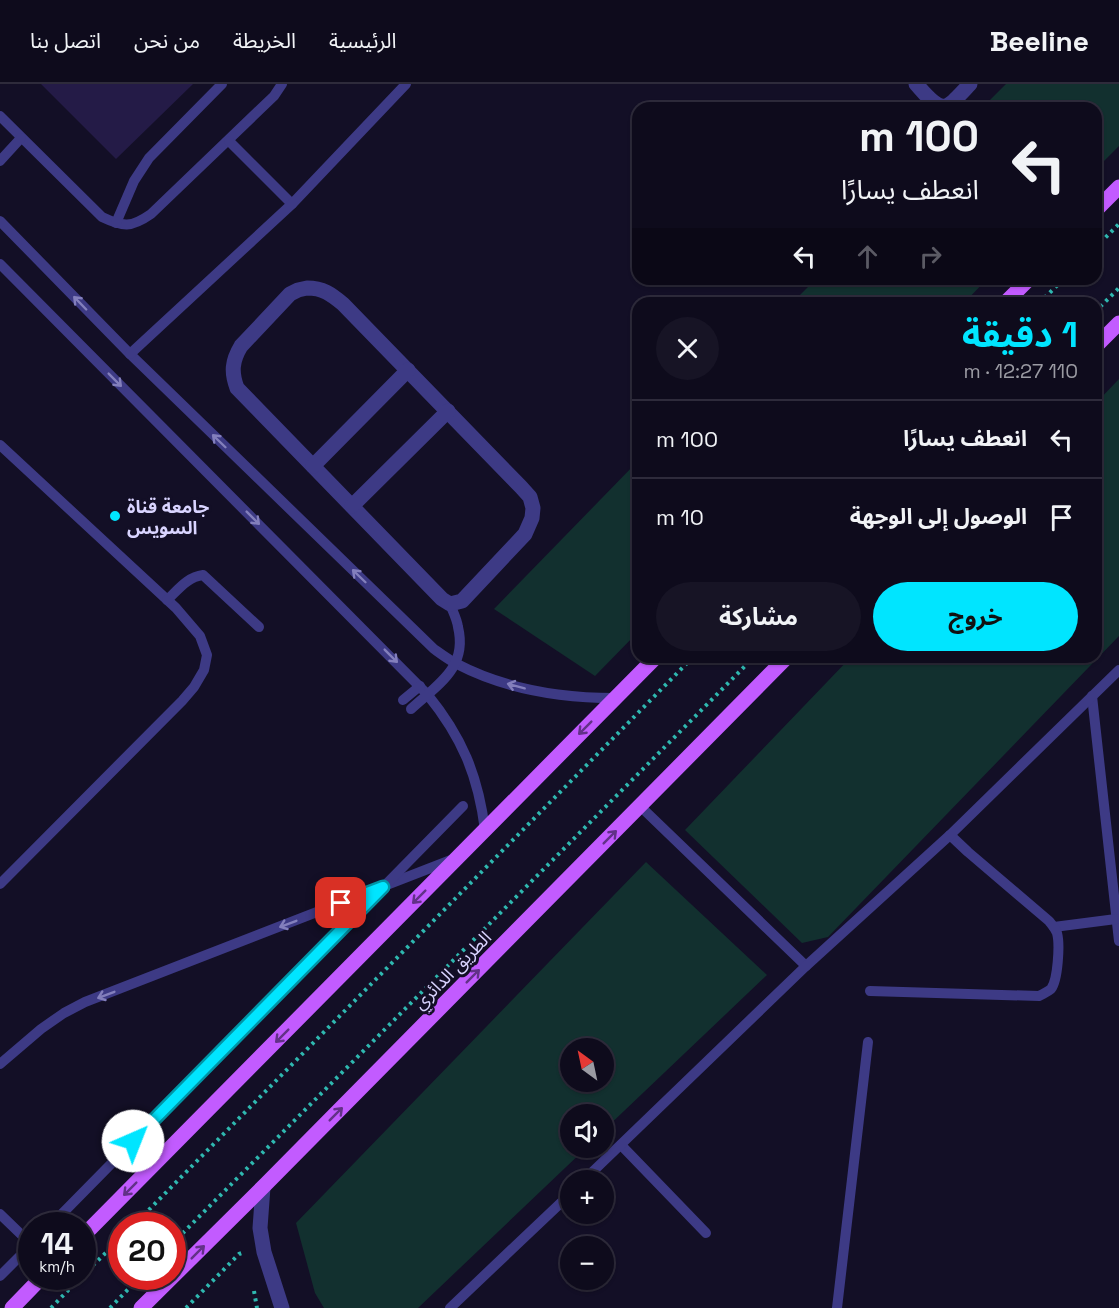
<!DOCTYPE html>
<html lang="ar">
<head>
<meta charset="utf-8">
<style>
	:root { --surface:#0e0b1c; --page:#171425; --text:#f1f3f6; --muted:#9b9ba3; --line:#2e2b3b; --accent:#00e5ff }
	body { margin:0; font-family:"Space Grotesk","Noto Sans Arabic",sans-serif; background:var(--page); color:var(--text); direction:rtl; height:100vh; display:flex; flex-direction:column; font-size:22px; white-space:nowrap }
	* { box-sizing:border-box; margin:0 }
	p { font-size:20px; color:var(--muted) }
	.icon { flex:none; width:33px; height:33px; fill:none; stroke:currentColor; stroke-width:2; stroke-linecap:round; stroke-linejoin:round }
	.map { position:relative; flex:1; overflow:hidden; direction:ltr }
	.drawer { position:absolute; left:632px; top:213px; width:470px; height:366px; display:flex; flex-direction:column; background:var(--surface); border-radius:18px; box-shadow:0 2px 4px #0004,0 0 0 2px var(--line); direction:rtl }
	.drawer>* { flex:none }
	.hud { position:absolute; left:632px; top:18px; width:470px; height:183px; border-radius:18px; box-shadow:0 2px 4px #0004,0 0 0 2px var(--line); direction:rtl; background:#0e0b1c; color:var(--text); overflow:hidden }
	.needle { width:39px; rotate:327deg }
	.fabs { position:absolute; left:560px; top:954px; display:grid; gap:12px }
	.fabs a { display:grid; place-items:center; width:54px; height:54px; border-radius:50%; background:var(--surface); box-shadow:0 2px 4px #0004,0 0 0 2px var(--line); font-size:30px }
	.speed { position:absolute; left:18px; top:1128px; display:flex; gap:12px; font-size:30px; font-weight:700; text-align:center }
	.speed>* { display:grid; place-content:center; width:78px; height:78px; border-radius:50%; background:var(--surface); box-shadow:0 2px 4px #0004,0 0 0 2px var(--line); line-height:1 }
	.speed small { font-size:15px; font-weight:400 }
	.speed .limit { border:9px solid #d22; background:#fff; color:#111 }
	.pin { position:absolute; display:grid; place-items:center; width:51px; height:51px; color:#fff; margin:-26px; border-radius:12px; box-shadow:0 3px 9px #0006 }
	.me { position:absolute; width:66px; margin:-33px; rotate:44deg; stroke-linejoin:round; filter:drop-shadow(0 0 4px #0008) }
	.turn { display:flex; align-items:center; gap:21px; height:126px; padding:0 24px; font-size:27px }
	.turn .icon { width:78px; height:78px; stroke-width:2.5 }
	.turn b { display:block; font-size:42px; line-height:51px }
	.lanes { display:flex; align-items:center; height:57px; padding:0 24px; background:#0003; justify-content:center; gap:30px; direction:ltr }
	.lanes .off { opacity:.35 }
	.round { display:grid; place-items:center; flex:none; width:63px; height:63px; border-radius:32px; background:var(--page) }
	.summary { display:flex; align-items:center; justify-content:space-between; height:102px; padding:0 24px }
	h1 { font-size:36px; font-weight:700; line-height:45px; color:var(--accent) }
	.primary-button { display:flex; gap:12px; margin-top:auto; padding:12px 24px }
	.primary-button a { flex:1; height:69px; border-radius:36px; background:var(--accent); color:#111; font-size:24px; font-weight:700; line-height:69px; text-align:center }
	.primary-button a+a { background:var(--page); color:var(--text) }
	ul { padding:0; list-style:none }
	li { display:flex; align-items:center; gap:18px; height:78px; padding:0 24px; border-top:2px solid var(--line) }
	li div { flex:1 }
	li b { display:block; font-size:22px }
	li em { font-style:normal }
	header { display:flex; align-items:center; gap:36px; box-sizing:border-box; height:84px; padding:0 30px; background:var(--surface); border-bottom:2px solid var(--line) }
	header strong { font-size:28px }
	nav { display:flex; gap:33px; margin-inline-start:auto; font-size:21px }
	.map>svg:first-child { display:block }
	.green { fill:#12302f; fill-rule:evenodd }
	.building { fill:#241b47 }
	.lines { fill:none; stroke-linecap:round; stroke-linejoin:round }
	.path { stroke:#2fb8b0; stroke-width:4; stroke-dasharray:3 4.5; stroke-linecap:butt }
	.service { stroke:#3d3a85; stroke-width:10 }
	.minor { stroke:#3d3a85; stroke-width:15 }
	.tertiary { stroke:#3d3a85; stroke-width:15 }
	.primary { stroke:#c25bff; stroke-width:15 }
	.oneway { stroke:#837fbc }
	.oneway2 { stroke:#623188 }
	.route-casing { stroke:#0095a6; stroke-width:15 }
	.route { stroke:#00e5ff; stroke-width:10 }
	.poi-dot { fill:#00e5ff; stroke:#130f26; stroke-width:2 }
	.labels { text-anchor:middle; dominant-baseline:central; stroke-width:6; stroke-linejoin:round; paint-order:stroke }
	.poi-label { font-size:18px; font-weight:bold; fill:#d9d4ff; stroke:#130f26; text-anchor:start }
	.street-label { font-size:18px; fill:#d9d4ff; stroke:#130f26 }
</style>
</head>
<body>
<header>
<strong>Beeline</strong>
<nav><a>الرئيسية</a><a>الخريطة</a><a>من نحن</a><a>اتصل بنا</a></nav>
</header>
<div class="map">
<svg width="1119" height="1224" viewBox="0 0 1119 1224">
	<rect width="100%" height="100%" fill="#130f26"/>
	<g class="green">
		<polygon points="1006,0 1119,0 1119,62 1095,86 1095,24 982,24"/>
		<polygon points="816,195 987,195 964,219 792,219"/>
		<polygon points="1119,295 1119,552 828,853 802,859 685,746 851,573 1095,573 1095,320"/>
		<polygon points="637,378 637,549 595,592 494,525"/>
		<path d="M 646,778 L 767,891 L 603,1047 L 603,1030 L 570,1030 L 570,1064 L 586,1064 L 418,1224 L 324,1224 L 315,1209 L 296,1139 ZM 603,964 L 603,998 L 570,998 L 570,964 Z"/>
	</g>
	<polygon class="building" points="41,0 193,0 116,75"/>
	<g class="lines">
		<g class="path">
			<polyline points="1095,164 1119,140"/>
			<polyline points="1039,219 1064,195"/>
			<polyline points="1095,228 1119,204"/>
			<polyline points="133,1142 693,573"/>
			<polyline points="172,1160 754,573"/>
			<polyline points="82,1192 122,1153"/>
			<polyline points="254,1207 257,1224"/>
			<polyline points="51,1224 82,1192"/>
			<polyline points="110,1224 141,1192"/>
			<polyline points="186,1224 239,1170 245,1168"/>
		</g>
		<g class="service">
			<path d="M 0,32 L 102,133 C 123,143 131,144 151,130 L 274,12 L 282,0"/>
			<polyline points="229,57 292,120"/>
			<polyline points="0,77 21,54"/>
			<path d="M 0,137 L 130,270 L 434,565 C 441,570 449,576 457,580 C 507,606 560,614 615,614"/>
			<polyline points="116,139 134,97 149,74 222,0"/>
			<path d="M 0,180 L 427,610 C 462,653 478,691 485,746"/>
			<polyline points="130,270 292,120 406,0"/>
			<polyline points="0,361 176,524 200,552 207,571 204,586 194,603 182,617 0,800"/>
			<path d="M 167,516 C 178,506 187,493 203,491 L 259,543"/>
			<polyline points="1092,612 1119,857"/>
			<polyline points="403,616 420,602"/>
			<path d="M 411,625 C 437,601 468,584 458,543 C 457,535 453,528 450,520"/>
			<polyline points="641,723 806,882"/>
			<polyline points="1054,843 1116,835"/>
			<path d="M 870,907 L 1039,912 C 1043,910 1047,908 1051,905 C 1058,896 1060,860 1057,849 C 1055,844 1052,841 1049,837 L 968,768 L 950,751"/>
			<polyline points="0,980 41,945 64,929 85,918 451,776"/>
			<polyline points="621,1061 706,1149"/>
			<polyline points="584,1096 806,882 950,751 1119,586"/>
			<polyline points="0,1130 31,1160"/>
			<polyline points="50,1142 463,722"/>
			<polyline points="0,1192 32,1160"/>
			<polyline points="450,1224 570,1110"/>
			<polyline points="837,1224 868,958"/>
		</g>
		<g class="minor">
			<path d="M 916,0 C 923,7 937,27 948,21 C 953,19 965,5 970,0"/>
			<path d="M 307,204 C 323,204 331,210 343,220 L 521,403 L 530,413 L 533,424 L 532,434 L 525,450 L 462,517 L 450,520 L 442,515 L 237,304 C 231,288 232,277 241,262 L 290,210 L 298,206 Z"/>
			<polyline points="313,382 408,286"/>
			<polyline points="352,422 448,327"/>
		</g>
		<polyline class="tertiary" points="263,1103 260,1144 264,1168 282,1224"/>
		<g class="primary">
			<polyline points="1095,127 1119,103"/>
			<polyline points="1005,219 1029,195"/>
			<polyline points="1095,263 1119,239"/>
			<polyline points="82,1153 656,573"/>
			<polyline points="12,1224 43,1192"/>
			<polyline points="141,1224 263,1103 787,573"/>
		</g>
	</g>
	<defs><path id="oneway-shaft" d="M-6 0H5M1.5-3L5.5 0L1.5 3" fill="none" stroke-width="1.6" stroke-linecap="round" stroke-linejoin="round" transform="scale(1.5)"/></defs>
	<g class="oneway">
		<use href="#oneway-shaft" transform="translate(80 219) rotate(-134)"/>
		<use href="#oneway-shaft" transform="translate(115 296) rotate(45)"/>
		<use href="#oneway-shaft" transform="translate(219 357) rotate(-136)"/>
		<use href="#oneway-shaft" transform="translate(253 434) rotate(45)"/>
		<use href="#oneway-shaft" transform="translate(359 492) rotate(-136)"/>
		<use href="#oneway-shaft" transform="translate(391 572) rotate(45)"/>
		<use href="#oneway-shaft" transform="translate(516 602) rotate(-165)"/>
		<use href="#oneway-shaft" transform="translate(288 840) rotate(159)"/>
		<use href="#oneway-shaft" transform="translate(106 911) rotate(159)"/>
	</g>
	<g class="oneway2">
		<use href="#oneway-shaft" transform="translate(585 644) rotate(135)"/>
		<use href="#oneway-shaft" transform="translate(610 753) rotate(-45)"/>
		<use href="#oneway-shaft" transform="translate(419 813) rotate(135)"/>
		<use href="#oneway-shaft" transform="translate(473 892) rotate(-45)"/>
		<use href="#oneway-shaft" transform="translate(282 952) rotate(135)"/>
		<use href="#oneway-shaft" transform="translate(336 1030) rotate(-45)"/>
		<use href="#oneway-shaft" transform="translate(130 1105) rotate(135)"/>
		<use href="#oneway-shaft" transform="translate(198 1168) rotate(-45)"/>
	</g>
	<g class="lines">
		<g class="route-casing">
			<polyline id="route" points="133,1057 383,803 341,819"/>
		</g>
		<use href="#route" class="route"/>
	</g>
	<circle class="poi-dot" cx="115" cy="432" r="6"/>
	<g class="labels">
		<g class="poi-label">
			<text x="127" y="422">جامعة قناة<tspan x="127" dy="21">السويس</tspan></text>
		</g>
		<g class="street-label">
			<text transform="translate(452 886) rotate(-45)">الطريق الدائري</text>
		</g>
	</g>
</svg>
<div class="fabs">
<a><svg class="needle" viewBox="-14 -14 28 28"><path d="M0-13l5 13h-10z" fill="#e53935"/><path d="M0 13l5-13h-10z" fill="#9b9ba3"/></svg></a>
<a><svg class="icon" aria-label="sound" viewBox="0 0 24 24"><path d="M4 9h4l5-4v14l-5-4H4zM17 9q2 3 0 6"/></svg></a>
<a>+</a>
<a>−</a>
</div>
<div class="speed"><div>14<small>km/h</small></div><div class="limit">20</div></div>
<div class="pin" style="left:341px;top:819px;background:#d93025"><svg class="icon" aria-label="arrive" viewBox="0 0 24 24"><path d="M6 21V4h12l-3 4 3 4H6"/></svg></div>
<svg class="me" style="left:133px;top:1057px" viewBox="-20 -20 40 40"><circle r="19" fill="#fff"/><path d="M0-13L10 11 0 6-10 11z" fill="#00e5ff"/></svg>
<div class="hud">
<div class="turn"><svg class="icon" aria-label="left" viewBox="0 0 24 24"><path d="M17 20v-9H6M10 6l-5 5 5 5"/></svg><div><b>100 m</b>انعطف يسارًا</div></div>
<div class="lanes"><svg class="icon" aria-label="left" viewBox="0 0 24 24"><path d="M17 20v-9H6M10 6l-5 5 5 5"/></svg><svg class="icon off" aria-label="ahead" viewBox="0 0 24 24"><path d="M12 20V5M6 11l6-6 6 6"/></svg><svg class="icon off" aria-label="right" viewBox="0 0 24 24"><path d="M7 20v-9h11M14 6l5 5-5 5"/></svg></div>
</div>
<section class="drawer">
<div class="summary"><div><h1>1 دقيقة</h1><p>110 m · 12:27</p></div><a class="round"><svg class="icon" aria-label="close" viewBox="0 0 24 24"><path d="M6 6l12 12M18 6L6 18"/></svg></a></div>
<ul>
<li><svg class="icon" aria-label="left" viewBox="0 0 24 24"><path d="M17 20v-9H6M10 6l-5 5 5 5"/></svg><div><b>انعطف يسارًا</b></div><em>100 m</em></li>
<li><svg class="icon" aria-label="arrive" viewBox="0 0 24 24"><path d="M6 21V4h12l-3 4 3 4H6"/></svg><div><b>الوصول إلى الوجهة</b></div><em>10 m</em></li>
</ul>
<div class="primary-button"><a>خروج</a><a>مشاركة</a></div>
</section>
</div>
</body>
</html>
